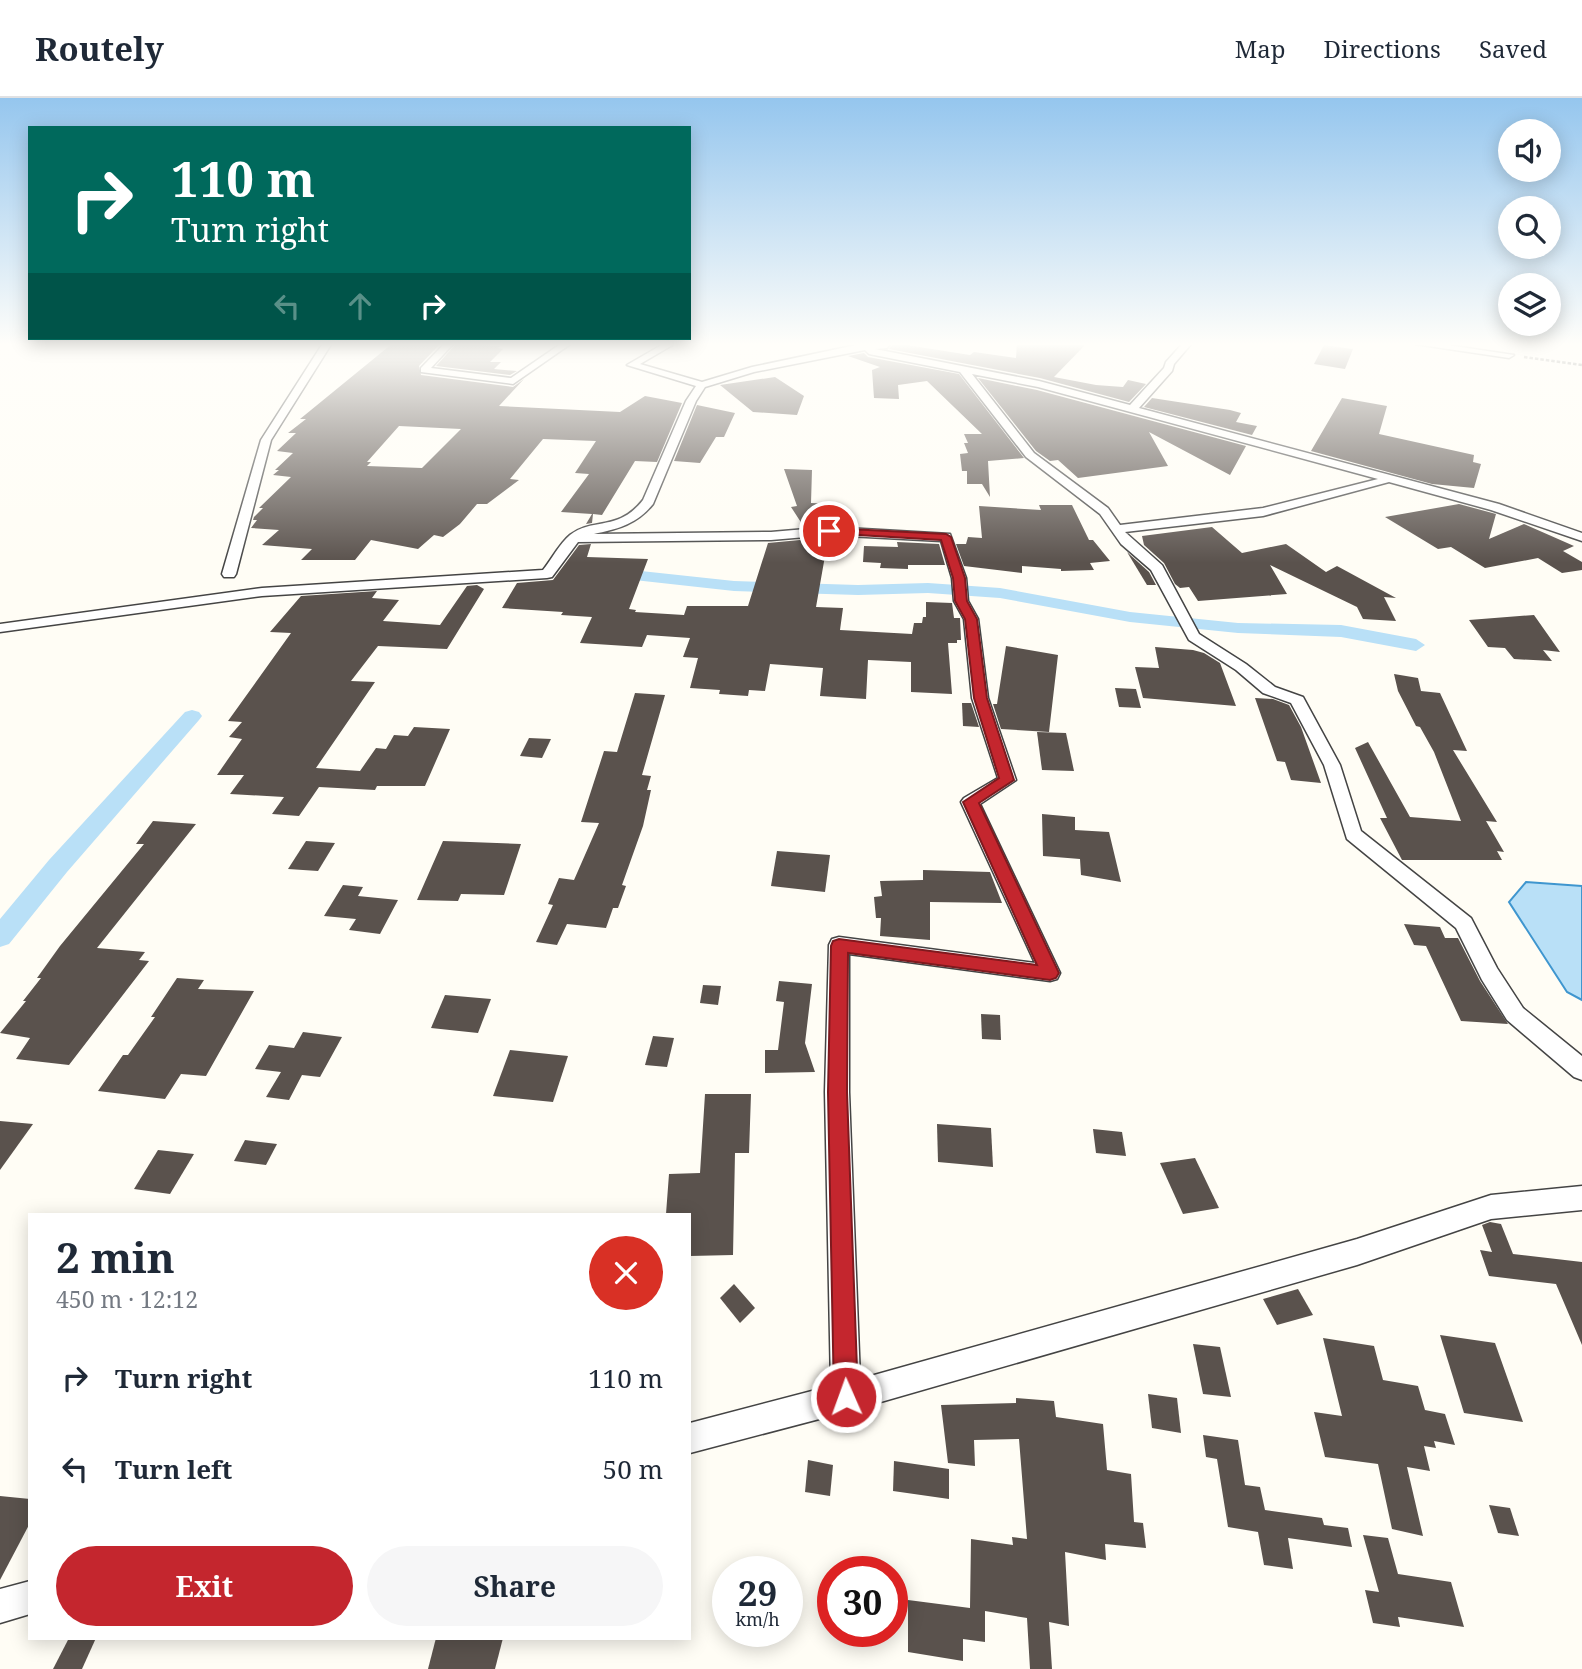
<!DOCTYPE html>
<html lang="en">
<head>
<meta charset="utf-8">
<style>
	:root { --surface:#fff; --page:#f6f6f7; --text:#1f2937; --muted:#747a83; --line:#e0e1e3; --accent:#c4262e }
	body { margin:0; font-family:"Noto Serif",serif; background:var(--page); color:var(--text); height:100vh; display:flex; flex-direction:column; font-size:26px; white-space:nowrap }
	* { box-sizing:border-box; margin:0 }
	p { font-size:23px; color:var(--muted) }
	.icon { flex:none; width:38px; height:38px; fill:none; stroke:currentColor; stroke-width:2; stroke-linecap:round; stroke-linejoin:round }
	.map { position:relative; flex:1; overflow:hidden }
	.details { position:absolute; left:28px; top:1115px; width:663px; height:427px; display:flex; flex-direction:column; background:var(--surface); border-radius:0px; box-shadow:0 4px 18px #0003 }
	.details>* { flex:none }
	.hud { position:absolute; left:28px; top:28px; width:663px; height:214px; border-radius:0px; box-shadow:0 4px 18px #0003; background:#00695c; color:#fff; overflow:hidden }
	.tools { position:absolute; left:1498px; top:21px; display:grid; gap:14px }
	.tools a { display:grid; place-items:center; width:63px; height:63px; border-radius:50%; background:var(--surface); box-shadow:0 4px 18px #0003; font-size:35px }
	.speed { position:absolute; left:712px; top:1458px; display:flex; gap:14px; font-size:35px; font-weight:700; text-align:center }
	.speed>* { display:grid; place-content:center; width:91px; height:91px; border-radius:50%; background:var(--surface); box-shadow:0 4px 18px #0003; line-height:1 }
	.speed small { font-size:18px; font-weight:400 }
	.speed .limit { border:10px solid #d22; background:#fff; color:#111 }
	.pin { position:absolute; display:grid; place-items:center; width:60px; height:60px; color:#fff; margin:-30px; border:4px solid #fff; border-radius:50%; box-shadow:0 2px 7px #0007 }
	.me { position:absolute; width:77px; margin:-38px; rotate:358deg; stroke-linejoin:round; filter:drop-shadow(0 0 5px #0008) }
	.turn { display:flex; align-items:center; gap:24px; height:147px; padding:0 28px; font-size:32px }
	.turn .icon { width:91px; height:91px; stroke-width:2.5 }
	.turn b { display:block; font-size:49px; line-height:60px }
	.lanes { display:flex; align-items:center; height:66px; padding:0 28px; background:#0003; justify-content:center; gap:35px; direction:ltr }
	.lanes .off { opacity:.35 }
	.round { display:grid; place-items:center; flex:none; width:74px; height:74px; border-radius:37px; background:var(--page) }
	.summary { display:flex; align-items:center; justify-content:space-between; height:119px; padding:0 28px }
	h1 { font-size:42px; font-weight:700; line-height:52px }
	.primary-button { display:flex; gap:14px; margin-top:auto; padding:14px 28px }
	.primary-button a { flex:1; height:80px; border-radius:42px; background:var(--accent); color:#fff; font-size:28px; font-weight:700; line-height:80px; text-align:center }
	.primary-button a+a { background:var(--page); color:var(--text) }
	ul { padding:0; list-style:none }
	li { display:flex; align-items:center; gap:21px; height:91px; padding:0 28px }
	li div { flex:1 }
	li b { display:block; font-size:26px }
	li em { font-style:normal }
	header { display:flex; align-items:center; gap:42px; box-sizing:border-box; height:98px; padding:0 35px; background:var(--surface); border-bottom:2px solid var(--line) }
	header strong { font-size:33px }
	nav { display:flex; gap:38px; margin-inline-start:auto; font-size:24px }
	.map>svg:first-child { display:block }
	.water { fill:#b9e0f7; stroke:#3f96cf; stroke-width:2 }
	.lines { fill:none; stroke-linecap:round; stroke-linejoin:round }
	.canal { fill:#b9e0f7; fill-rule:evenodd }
	.building { fill:#5a524d; fill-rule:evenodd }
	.minor-casing { stroke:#444; stroke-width:3 }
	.path { stroke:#333; stroke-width:2.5; stroke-dasharray:3.5 2; stroke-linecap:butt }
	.minor { fill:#fff; fill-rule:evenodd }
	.route { fill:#c4262e; stroke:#7f191e; stroke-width:2 }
</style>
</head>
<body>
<header>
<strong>Routely</strong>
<nav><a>Map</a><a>Directions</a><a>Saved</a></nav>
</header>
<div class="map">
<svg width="1582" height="1571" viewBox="0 0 1582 1571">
	<rect width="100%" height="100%" fill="#fffdf5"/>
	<polygon class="water" points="1526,784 1582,788 1582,902 1567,894 1509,804"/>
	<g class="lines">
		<g class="canal">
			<polygon points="613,470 734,483 858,487 928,485 1000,490 1130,514 1238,525 1341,527 1416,541 1425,547 1416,553 1341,539 1238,535 1130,524 1000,500 928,495 858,497 734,493 607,479 605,475 607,471"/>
			<polygon points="192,612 199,614 202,618 199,622 67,774 9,846 0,849 0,821 49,762 185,614"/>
		</g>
	</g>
	<g class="building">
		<path d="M 393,245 L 441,245 L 419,268 L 421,277 L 513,289 L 524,281 L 499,308 L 620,314 L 645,298 L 682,305 L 657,364 L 635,363 L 602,417 L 593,416 L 592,425 L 586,426 L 592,416 L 561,414 L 589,376 L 575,375 L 596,343 L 543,341 L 510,381 L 519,382 L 487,406 L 477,406 L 460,426 L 443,439 L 434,437 L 418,451 L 371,442 L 355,462 L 301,462 L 312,451 L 262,447 L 279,432 L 251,430 L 257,422 L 253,422 L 254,419 L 263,410 L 259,410 L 291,379 L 273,377 L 279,372 L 275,372 L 293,355 L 277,353 L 296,335 L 288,335 L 306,321 L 300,321 ZM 399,328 L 461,331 L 422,370 L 367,368 L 371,364 L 367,364 Z"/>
		<polygon points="894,245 970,257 974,254 1016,260 1017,245 1087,245 1054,279 1096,287 1123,289 1128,282 1146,286 1129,304 1040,280 889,251"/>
		<polygon points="456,246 500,248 498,250 503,251 490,264 501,264 494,271 517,273 510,277 436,268"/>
		<polygon points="1324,247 1353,251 1345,271 1314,266"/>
		<polygon points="864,255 868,259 959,276 1024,360 988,363 990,399 982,386 967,386 967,373 962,373 960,356 968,355 964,345 968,345 964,336 982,336 927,283 898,287 899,301 874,300 872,272 880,269 848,258"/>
		<polygon points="775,279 804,298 797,317 753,314 720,287"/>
		<polygon points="978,280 1037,292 1246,348 1230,377 1149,334 1168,368 1078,380 1058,362 1050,363 1036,353"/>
		<polygon points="1152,300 1230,312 1241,315 1236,324 1257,328 1252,337 1144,309"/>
		<polygon points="1342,300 1387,308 1379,336 1474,357 1473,364 1481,366 1474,390 1432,386 1311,353"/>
		<polygon points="697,307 735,315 724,339 716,339 700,365 674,363"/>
		<polygon points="784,371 812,372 811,405 838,406 835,423 845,425 844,427 804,429 791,409 797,408"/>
		<polygon points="1459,406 1496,416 1489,441 1524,426 1574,448 1563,453 1582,464 1582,472 1562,475 1538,460 1485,470 1451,449 1438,451 1385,419"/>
		<polygon points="1039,407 1072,407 1089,442 1093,442 1110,463 1090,465 1094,472 1061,473 1061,471 1022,468 1022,475 964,468 956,446 966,446 968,439 982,440 979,408 1041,412"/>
		<polygon points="1212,429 1242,455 1286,446 1326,474 1337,468 1396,500 1384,499 1396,523 1363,521 1357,509 1270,467 1287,496 1198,503 1189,489 1180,490 1175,486 1164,465 1144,447 1142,438"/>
		<polygon points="837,440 827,461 825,458 816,509 843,510 840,532 912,536 914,525 922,525 923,519 926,519 926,504 952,505 954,520 960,520 961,542 957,542 957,545 948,545 952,596 911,594 911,564 868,562 866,601 820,598 823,570 770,566 765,593 749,592 748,598 719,596 720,592 690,590 698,560 683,559 690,540 647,537 642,549 580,545 592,519 561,517 563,514 502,510 517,485 553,482 579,447 591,446 587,459 648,461 629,511 636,512 635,514 684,517 687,508 748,508 768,445 800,442 822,454 813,441"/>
		<polygon points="897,444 939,446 945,467 908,467 908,471 880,470 881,465 863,464 864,448 898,449"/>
		<polygon points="1127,454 1149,474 1156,487 1147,487"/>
		<polygon points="477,487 484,491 447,551 378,548 351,583 375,584 316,670 360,673 376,650 386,651 394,637 408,638 414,629 450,631 425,688 377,688 375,692 319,689 299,718 272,716 284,699 230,696 244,677 217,677 242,641 229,639 242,624 228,623 291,535 270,534 301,498 377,493 372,500 399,502 383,523 440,527 467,488"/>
		<polygon points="1534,517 1560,554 1543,552 1552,563 1514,561 1505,550 1488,549 1469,522"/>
		<polygon points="1006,548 1058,557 1049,634 1001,631 993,606 997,606"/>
		<polygon points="1155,549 1193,552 1204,555 1220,565 1236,608 1143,600 1135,569 1159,570"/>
		<polygon points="1394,576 1418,580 1421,593 1440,595 1467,653 1453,652 1497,724 1486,723 1504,754 1497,753 1502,762 1402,762 1380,720 1387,720 1355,650 1368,644 1410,719 1461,723 1434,654 1420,629 1416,628 1398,593"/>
		<polygon points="1115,590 1136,591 1141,610 1119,609"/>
		<polygon points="635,595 665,597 642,677 651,678 647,692 651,692 643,728 622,787 626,788 618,810 613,810 606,830 567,826 557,847 536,844 553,807 548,806 559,780 574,782 599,725 581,724 604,653 617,654"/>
		<polygon points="1255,600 1273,601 1289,607 1301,629 1321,685 1291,682 1285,664 1277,663"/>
		<polygon points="962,605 971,605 979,629 963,628"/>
		<polygon points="1037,634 1066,635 1074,673 1042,672"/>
		<polygon points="529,640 551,641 542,660 520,658"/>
		<polygon points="1042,716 1075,719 1075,732 1109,734 1121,784 1081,777 1080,761 1043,758"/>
		<polygon points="153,723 196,726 97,850 145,854 139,862 149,863 69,967 16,961 30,940 0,935 26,903 23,903 41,880 37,880 60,848 144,746 136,746"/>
		<polygon points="306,743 335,745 318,773 288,771"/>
		<polygon points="443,743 521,746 504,797 461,796 458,803 417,802"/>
		<polygon points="777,753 830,757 825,794 771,788"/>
		<polygon points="923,772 990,774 1002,805 930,804 930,842 880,838 881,820 876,820 874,799 882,798 880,783 923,782"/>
		<polygon points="343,787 363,789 358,798 398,802 380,836 349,832 356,821 324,818"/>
		<polygon points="1404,826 1440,829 1445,840 1458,840 1480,883 1508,926 1461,923 1426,848 1414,847"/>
		<polygon points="177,880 204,882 198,891 254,893 206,978 181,976 165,1001 98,993 123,957 128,957 155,919 151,919"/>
		<polygon points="779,883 812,886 805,945 815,974 765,975 765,952 778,952 784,904 776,903"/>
		<polygon points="703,887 721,888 718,907 700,905"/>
		<polygon points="445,897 491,901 478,935 431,930"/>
		<polygon points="981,916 1000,917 1001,942 982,941"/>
		<polygon points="303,934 342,939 320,979 302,977 289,1002 266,999 281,974 255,971 269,947 294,950"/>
		<polygon points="653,938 674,940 667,969 645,967"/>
		<polygon points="510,952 568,958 553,1004 493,998"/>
		<polygon points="705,996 751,996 749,1055 735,1055 733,1157 690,1158 690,1116 666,1116 669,1076 700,1075"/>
		<polygon points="0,1023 33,1026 0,1072"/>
		<polygon points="937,1026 991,1030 993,1069 938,1064"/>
		<polygon points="1093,1031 1122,1034 1126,1058 1096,1055"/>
		<polygon points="245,1042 277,1046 266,1067 234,1063"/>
		<polygon points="158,1052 194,1056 170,1096 134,1091"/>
		<polygon points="1195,1060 1219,1110 1183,1116 1160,1065"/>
		<polygon points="1490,1124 1501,1126 1513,1156 1582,1164 1582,1247 1556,1186 1489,1178 1480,1152 1492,1154 1482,1127"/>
		<polygon points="734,1186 755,1210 740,1225 720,1200"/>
		<polygon points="1298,1191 1313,1217 1277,1227 1263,1201"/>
		<polygon points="1440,1237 1495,1245 1523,1324 1464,1315"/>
		<polygon points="1323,1240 1374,1248 1383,1282 1418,1288 1425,1312 1445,1316 1455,1347 1434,1343 1436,1350 1424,1348 1430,1373 1407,1369 1423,1438 1392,1431 1378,1366 1325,1359 1314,1314 1342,1318"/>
		<polygon points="1193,1246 1220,1249 1231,1299 1203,1296"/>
		<polygon points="1148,1296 1177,1300 1181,1335 1152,1330"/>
		<polygon points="1016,1300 1054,1303 1056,1319 1103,1326 1107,1372 1131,1376 1134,1424 1143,1425 1146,1450 1105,1446 1106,1462 1065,1454 1069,1528 1049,1524 1052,1571 1030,1571 1027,1520 985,1513 985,1544 963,1541 963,1563 908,1554 908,1502 970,1510 971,1441 1013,1447 1012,1439 1027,1441 1019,1341 974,1342 975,1368 948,1365 941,1307 1016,1305"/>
		<polygon points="1203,1337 1238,1342 1245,1387 1260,1389 1265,1412 1322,1420 1324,1427 1348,1430 1352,1449 1288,1440 1293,1471 1264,1467 1258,1434 1228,1429 1217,1361 1206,1359"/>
		<polygon points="808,1362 833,1367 830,1398 805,1394"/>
		<polygon points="894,1363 949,1371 949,1401 893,1393"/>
		<polygon points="0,1398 30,1401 30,1425 0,1482"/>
		<polygon points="1489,1407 1510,1410 1519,1438 1498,1435"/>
		<polygon points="1363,1437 1388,1440 1398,1476 1451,1484 1464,1529 1398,1519 1400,1529 1373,1525 1365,1492 1379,1494"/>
		<polygon points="69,1540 96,1540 82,1571 53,1571"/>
		<polygon points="436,1540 503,1540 495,1571 428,1571"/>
	</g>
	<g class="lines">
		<g class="minor-casing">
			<g id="minor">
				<polygon points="323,245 332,245 271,342 236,476 234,479 224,479 222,476 261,342"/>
				<polygon points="445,245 454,245 431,270 511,280 562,245 572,245 513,286 421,274 421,270"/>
				<path d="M 665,245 L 676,245 L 640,266 L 702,284 L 752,269 L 856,247 L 891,245 L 887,250 L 875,251 L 1039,283 L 1130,307 L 1164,270 L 1166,264 L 1183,245 L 1192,245 L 1174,266 L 1172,273 L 1139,310 L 1499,406 L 1582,435 L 1582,443 L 1491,412 L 1389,384 L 1263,418 L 1125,434 L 1162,467 L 1199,536 L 1246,566 L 1275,589 L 1303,599 L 1340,667 L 1361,733 L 1471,820 L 1497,870 L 1523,910 L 1582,958 L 1582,982 L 1574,979 L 1507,922 L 1482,882 L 1456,830 L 1347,741 L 1324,667 L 1291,605 L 1263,595 L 1236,572 L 1189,542 L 1151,472 L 1121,446 L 1100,416 L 1026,359 L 960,274 L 869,256 L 865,252 L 754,274 L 705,289 L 696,303 L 653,406 C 637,426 618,431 594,436 L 771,434 L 829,429 L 950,436 L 966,480 L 968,503 L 978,521 L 988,600 L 1016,682 L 980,706 L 1060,875 L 1057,881 L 1050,883 L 849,856 L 849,994 L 860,1281 L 1357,1141 L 1491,1097 L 1582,1088 L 1582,1112 L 1491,1121 L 1357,1167 L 846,1314 L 690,1355 L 690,1325 L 831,1288 L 825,994 L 829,847 L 832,841 L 839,839 L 1035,865 L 961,704 L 964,700 L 998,680 L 972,600 L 964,521 L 954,503 L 952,480 L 941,443 L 829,437 L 771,442 L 578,444 L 552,479 L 547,480 L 262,498 L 0,534 L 0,526 L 262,490 L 543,472 C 551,462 560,445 570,437 C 593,419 618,434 643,402 L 686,303 L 696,288 L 627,267 ZM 972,276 L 1038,289 L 1378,381 L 1263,410 L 1120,427 L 1108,410 L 1034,355 Z"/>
				<polygon points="1408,245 1434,245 1514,257 1509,260"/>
				<polygon points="30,1483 30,1516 0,1525 0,1491"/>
			</g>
		</g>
		<polyline class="path" points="1524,259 1582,267"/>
		<use href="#minor" class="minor"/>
	</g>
	<linearGradient id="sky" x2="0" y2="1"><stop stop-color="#95c6ee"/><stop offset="0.53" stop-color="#fffefa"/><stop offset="1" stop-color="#fffefa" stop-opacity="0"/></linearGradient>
	<rect width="1582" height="465" fill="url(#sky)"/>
	<polygon class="route" points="829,430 946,436 951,439 965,480 967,503 977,521 987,600 1014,682 979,705 1059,875 1056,880 1050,882 848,855 847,994 858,1299 855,1308 846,1311 838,1308 834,1299 828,994 831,848 833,843 839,841 1037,867 963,704 999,680 974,600 965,521 955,503 953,480 941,442 825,435 824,433"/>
</svg>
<div class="tools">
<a><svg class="icon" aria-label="sound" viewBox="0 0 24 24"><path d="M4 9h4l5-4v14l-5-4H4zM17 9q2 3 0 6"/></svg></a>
<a><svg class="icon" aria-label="search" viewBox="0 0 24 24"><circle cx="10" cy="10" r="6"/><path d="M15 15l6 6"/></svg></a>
<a><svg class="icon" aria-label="layers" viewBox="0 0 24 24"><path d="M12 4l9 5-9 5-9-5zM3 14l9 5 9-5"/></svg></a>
</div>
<div class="speed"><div>29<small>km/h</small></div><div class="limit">30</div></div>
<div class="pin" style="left:829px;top:433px;background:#d93025"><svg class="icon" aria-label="arrive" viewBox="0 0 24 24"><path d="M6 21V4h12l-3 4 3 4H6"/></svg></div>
<svg class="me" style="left:846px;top:1299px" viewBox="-20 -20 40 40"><circle r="17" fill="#c4262e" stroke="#fff" stroke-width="3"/><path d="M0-11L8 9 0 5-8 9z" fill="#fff"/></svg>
<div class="hud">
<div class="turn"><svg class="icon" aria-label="right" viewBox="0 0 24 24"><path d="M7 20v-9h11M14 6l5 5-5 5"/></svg><div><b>110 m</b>Turn right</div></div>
<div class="lanes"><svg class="icon off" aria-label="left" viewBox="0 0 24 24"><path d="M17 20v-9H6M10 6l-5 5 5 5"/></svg><svg class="icon off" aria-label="ahead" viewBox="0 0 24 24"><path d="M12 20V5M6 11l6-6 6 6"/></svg><svg class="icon" aria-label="right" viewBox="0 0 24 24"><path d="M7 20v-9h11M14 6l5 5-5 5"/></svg></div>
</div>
<section class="details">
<div class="summary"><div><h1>2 min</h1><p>450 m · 12:12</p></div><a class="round" style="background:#d93025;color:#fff"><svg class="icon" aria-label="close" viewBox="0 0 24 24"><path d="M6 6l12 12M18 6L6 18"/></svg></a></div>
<ul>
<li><svg class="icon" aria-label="right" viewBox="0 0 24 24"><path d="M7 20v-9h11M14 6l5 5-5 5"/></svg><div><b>Turn right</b></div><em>110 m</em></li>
<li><svg class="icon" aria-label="left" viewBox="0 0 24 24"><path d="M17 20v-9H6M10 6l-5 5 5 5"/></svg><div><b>Turn left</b></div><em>50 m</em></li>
</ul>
<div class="primary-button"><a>Exit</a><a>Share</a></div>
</section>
</div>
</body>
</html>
